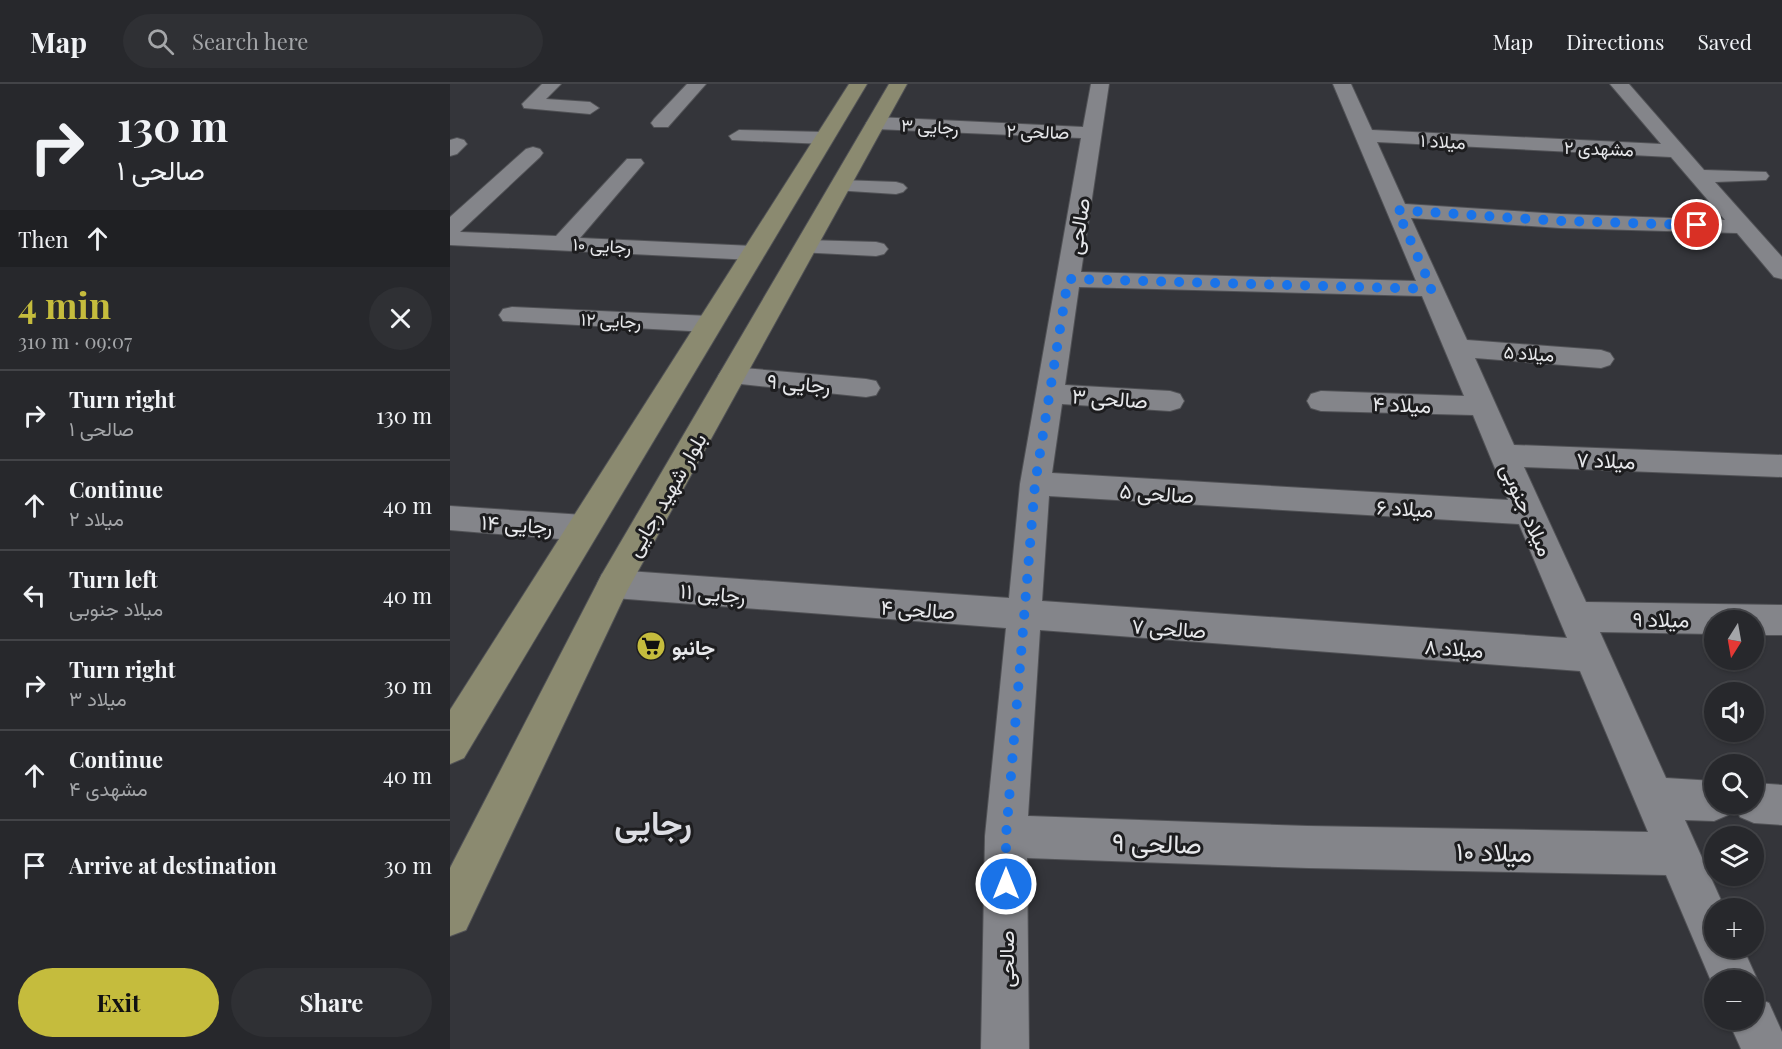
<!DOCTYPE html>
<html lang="en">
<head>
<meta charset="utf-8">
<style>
	:root { --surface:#27282c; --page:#2f3034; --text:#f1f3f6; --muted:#a4a6a9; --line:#434448; --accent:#c5bc3d }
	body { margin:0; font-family:"Playfair Display",Vazirmatn,serif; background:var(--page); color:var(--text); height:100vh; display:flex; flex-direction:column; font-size:22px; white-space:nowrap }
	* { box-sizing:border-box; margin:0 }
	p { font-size:20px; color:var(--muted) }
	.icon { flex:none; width:33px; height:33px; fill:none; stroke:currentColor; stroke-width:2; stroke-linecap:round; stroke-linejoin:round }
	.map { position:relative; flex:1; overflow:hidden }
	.sheet { display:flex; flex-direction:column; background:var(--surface); width:450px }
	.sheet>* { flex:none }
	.hud { background:#27282c; color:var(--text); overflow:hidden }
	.needle { width:39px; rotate:191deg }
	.tools { position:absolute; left:1254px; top:526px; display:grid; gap:12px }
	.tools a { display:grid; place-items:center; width:60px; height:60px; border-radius:50%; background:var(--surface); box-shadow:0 2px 4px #0004,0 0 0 2px var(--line); font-size:30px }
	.pin { position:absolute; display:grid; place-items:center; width:51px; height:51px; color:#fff; margin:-26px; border:3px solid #fff; border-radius:50%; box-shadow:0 2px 6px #0007 }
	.me { position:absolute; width:66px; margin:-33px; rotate:0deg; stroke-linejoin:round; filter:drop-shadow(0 0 4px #0008) }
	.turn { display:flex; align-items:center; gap:21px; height:126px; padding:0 18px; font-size:27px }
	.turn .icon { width:78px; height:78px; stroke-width:2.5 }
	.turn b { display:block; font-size:42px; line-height:51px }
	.then { display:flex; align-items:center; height:57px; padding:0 18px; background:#0003; gap:12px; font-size:22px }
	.round { display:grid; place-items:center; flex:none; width:63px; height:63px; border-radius:32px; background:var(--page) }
	.headline { display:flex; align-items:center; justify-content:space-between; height:102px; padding:0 18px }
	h1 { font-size:36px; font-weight:700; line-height:45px; color:var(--accent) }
	.button { display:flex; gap:12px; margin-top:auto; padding:12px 18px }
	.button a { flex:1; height:69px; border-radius:36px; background:var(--accent); color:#111; font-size:24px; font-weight:700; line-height:69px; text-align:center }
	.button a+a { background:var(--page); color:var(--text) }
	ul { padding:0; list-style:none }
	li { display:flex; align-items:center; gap:18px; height:90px; padding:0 18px; border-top:2px solid var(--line) }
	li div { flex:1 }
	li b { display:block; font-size:22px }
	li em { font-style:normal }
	header { display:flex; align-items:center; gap:36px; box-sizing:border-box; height:84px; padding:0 30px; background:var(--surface); border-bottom:2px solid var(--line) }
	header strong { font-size:28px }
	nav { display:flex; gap:33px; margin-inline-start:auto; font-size:21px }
	.search { width:420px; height:54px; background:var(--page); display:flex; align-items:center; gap:15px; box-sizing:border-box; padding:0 21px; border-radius:33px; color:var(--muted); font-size:22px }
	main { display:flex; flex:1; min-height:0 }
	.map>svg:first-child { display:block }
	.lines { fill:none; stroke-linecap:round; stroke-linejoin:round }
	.street-casing { stroke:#515256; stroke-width:2 }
	.secondary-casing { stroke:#515256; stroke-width:2 }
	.street { fill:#84858a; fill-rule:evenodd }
	.secondary { fill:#8b8a70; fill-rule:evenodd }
	.route { stroke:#1a73e8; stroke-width:10; stroke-dasharray:0 18 }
	.labels { text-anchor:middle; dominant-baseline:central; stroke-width:6; stroke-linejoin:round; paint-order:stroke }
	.far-street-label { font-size:18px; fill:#e7e8eb; stroke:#1d1d1f }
	.street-label { font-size:21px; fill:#e7e8eb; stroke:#1d1d1f }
	.poi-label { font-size:21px; font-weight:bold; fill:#e7e8eb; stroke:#1d1d1f; text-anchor:start }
	.near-street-label { font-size:26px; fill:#e7e8eb; stroke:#1d1d1f }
	.near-district-label { font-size:33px; font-weight:bold; fill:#dcdde3; stroke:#1d1d1f }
</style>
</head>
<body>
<header>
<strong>Map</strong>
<div class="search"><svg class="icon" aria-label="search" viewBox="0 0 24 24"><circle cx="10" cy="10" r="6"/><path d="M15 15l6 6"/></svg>Search here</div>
<nav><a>Map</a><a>Directions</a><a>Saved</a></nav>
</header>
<main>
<section class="sheet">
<div class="hud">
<div class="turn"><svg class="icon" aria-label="right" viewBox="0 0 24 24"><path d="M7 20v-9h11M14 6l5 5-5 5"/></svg><div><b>130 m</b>صالحی ۱</div></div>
<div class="then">Then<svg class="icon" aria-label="ahead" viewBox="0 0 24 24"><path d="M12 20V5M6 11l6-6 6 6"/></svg></div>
</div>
<div class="headline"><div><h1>4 min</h1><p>310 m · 09:07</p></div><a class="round"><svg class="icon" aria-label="close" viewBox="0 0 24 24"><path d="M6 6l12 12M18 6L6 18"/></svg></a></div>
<ul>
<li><svg class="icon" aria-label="right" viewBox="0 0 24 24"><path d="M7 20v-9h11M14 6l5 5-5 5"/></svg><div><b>Turn right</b><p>صالحی ۱</p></div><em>130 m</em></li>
<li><svg class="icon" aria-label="ahead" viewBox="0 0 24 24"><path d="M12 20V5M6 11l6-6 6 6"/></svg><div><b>Continue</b><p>میلاد ۲</p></div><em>40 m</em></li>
<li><svg class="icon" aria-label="left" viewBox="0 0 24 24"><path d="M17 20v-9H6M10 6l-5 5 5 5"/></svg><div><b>Turn left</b><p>میلاد جنوبی</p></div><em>40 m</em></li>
<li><svg class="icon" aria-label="right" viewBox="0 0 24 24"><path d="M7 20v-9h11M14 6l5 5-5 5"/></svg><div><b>Turn right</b><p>میلاد ۳</p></div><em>30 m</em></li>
<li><svg class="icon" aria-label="ahead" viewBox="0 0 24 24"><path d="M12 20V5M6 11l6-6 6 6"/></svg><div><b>Continue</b><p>مشهدی ۴</p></div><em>40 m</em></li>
<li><svg class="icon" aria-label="arrive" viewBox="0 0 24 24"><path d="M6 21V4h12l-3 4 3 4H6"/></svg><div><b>Arrive at destination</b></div><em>30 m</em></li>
</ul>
<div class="button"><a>Exit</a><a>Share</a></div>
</section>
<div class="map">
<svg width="1332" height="965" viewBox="0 0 1332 965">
	<rect width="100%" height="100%" fill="#34353a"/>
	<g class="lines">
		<g class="street-casing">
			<g id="street">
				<polygon points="92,0 111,0 96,15 140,18 149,24 140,30 74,24 72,20"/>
				<polygon points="237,0 256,0 218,43 204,43 201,39 204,35"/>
				<path d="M 641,0 L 659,0 L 631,188 L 966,197 L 883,0 L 901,0 L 922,46 L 1211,60 L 1160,0 L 1179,0 L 1254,86 L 1316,88 L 1319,92 L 1316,96 L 1265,98 L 1332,173 L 1332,195 L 1324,193 L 1287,149 L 1110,144 L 961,134 L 1017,256 L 1151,266 L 1160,269 L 1164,275 L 1160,281 L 1151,284 L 1025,274 L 1064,361 L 1332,371 L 1332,393 L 1074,383 L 1136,518 L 1332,521 L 1332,551 L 1304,551 L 1304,537 L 1264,537 L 1264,550 L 1150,548 L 1216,694 L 1264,697 L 1264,720 L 1283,720 L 1278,731 L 1264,737 L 1235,736 L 1275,825 L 1264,825 L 1264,864 L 1293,864 L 1308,897 L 1304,908 L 1304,897 L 1264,897 L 1264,904 L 1216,791 L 858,784 L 577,774 L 579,965 L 531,965 L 535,752 L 556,544 L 164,514 L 152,510 L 147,500 L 152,490 L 164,486 L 559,514 L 570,400 L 631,54 L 426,45 L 416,39 L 426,33 L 633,43 ZM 927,58 L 1221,73 L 1275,136 L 1110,130 L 955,120 ZM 629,203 L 972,212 L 1014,312 L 871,307 L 861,310 L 857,317 L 861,324 L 871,327 L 1023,331 L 1058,416 L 602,389 L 612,320 L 720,327 L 730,324 L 734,317 L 730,310 L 720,307 L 615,301 ZM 599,412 L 1069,440 L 1117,554 L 592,517 ZM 590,546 L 1130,587 L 1198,748 L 858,742 L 578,732 Z"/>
				<polygon points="289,46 374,48 384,54 374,60 282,56 279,52"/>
				<polygon points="7,54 14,56 17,60 7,70 0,72 0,56"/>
				<polygon points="83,63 90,65 93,69 90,73 10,148 106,152 177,75 191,75 194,79 130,154 303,162 311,164 315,169 311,174 303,176 0,161 0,133 76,65"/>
				<polygon points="391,96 446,98 453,100 457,104 453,108 446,110 384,106 380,102 384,98"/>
				<polygon points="356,156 426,158 434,160 438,165 434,170 426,172 348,168 345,163 348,158"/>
				<polygon points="62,223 259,232 268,234 272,240 268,246 259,248 53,237 49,231 53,225"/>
				<polygon points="282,283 416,295 426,297 430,304 426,311 416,313 272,298 268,292 272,286"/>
				<polygon points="0,422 134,431 145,435 150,444 145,453 134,457 0,446"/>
				<polygon points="1304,699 1332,701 1332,741 1304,739 1290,733 1284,720 1304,720"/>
				<polygon points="1304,913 1319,919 1332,948 1332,965 1291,965 1278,936 1304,936"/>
			</g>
		</g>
		<g class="secondary-casing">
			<g id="secondary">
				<polygon points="399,0 417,0 14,674 0,680 0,626"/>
				<polygon points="439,0 457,0 177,507 16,846 0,852 0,784 152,490"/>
			</g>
		</g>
		<use href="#street" class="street"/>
		<use href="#secondary" class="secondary"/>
	</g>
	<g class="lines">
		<polyline class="route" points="556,800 556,752 585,400 618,195 982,205 947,126 1110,137 1247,141"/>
	</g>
	<defs>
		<g id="supermarket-disc" transform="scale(1.5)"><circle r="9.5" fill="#c5bc3d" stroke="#1d1d1f"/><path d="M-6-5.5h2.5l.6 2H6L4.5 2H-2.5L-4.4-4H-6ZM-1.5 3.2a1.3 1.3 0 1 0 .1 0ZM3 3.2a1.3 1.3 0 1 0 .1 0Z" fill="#111"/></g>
	</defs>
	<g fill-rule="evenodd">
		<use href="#supermarket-disc" x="201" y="562"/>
	</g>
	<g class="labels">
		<g class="far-street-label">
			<text transform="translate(480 42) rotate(3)">رجایی ۳</text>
			<text transform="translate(588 47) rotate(2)">صالحی ۲</text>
			<text transform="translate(993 57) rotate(3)">میلاد ۱</text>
			<text transform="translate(1149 64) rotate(2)">مشهدی ۲</text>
			<text transform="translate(152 161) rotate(3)">رجایی ۱۰</text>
			<text transform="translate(161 236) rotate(3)">رجایی ۱۲</text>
			<text transform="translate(1079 269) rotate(4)">میلاد ۵</text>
		</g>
		<g class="street-label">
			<text transform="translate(627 142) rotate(-81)">صالحی</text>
			<text transform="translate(349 298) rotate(5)">رجایی ۹</text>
			<text transform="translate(660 313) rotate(4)">صالحی ۳</text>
			<text transform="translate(952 319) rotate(2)">میلاد ۴</text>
			<text transform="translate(1156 375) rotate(2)">میلاد ۷</text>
			<text transform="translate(707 408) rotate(4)">صالحی ۵</text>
			<text transform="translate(215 410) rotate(-60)">بلوار شهید رجایی</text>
			<text transform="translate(955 423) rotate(3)">میلاد ۶</text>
			<text transform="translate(1078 425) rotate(66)">میلاد جنوبی</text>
			<text transform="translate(67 439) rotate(4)">رجایی ۱۴</text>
			<text transform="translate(263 508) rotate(5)">رجایی ۱۱</text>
			<text transform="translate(468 524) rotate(4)">صالحی ۴</text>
			<text transform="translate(1211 534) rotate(1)">میلاد ۹</text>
			<text transform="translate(719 543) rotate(4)">صالحی ۷</text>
			<text transform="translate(1004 563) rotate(4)">میلاد ۸</text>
			<text transform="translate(555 875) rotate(-90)">صالحی</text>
		</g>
		<g class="poi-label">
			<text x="222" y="562">جانبو</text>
		</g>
		<g class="near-street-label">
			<text transform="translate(707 758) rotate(2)">صالحی ۹</text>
			<text transform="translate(1044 767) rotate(1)">میلاد ۱۰</text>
		</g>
		<g class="near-district-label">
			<text x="203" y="737">رجایی</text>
		</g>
	</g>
</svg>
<div class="tools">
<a><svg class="needle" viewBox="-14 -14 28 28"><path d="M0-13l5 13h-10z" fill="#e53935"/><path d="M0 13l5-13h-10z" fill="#a4a6a9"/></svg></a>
<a><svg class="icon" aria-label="sound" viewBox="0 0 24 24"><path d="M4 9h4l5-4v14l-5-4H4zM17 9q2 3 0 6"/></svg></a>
<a><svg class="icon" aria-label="search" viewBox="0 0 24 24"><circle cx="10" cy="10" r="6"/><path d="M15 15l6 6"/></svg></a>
<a><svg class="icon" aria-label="layers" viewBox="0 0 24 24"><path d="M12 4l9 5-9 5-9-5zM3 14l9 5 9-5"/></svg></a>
<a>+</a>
<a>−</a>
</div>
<div class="pin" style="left:1247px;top:141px;background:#d93025"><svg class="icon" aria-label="arrive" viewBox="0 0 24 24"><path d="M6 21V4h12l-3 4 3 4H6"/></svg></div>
<svg class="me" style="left:556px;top:800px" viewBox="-20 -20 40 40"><circle r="17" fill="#1a73e8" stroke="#fff" stroke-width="3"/><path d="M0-11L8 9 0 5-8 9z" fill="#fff"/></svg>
</div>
</main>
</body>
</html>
